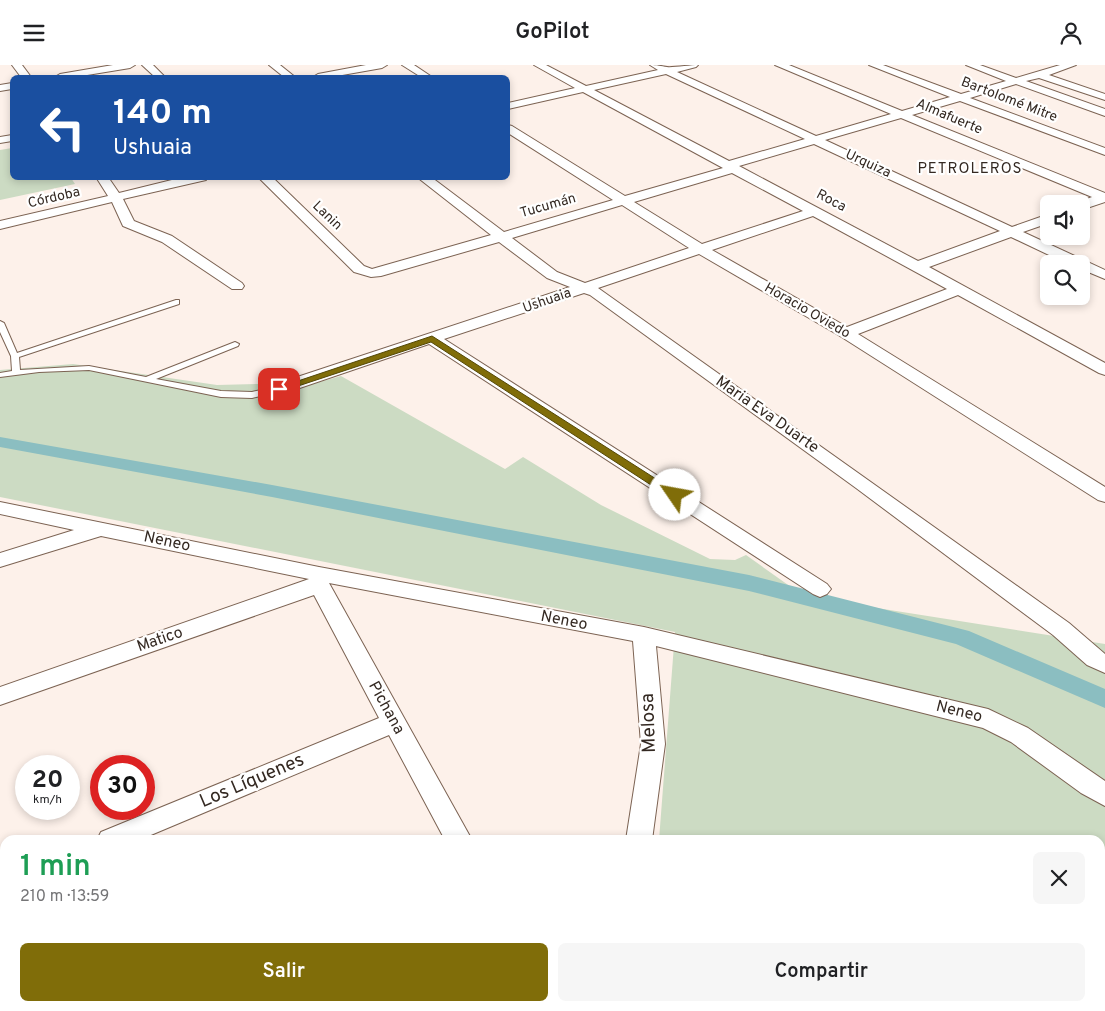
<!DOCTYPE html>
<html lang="es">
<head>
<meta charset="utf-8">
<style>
	:root { --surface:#fff; --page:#f6f6f6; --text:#202124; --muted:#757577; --accent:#806d09 }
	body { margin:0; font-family:Overpass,sans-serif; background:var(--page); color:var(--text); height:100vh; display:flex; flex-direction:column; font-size:19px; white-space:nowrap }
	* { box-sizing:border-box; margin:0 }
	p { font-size:16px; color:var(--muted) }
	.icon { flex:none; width:28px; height:28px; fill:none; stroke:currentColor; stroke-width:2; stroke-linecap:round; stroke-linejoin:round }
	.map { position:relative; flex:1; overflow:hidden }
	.sheet { position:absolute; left:0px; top:770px; width:1105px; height:176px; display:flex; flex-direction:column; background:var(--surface); border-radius:15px 15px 0 0; box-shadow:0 2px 8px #0003 }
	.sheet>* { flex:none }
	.top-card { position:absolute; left:10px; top:10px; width:500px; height:105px; border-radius:8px; box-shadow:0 2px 8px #0003; background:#1a4fa0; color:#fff; overflow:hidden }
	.buttons { position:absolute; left:1040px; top:130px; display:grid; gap:10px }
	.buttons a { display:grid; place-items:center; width:50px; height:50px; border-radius:8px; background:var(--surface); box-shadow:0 2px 8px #0003; font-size:25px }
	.speed { position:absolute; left:15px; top:690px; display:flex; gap:10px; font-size:25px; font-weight:700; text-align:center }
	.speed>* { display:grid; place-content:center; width:65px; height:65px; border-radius:50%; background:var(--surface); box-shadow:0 2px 8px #0003; line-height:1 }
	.speed small { font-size:12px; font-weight:400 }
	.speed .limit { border:8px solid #d22; background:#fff; color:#111 }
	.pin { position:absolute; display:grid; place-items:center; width:42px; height:42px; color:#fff; margin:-21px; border-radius:10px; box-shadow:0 2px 8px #0006 }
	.me { position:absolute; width:55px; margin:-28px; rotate:303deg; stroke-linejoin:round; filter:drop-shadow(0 0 4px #0008) }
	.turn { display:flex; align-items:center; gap:18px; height:105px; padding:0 20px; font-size:22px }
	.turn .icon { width:65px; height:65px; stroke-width:2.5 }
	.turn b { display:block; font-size:35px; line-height:42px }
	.round { display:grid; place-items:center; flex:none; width:52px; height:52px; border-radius:8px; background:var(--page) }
	.headline { display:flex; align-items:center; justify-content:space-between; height:85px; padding:0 20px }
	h1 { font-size:30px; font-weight:600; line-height:38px; color:#1e9e55 }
	.primary-button { display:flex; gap:10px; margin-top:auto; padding:10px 20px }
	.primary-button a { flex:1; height:58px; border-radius:8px; background:var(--accent); color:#fff; font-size:20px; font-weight:600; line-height:58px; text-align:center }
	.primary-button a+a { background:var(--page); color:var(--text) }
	header { display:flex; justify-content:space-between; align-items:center; height:65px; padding:0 20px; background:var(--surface); font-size:22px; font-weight:600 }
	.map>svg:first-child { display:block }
	.green { fill:#ccdbc3 }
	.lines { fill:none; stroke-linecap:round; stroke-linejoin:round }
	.canal { fill:#8bbec1; fill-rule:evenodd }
	.lane-casing { stroke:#7c6353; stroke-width:2 }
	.street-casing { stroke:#7c6353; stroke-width:2 }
	.lane { fill:#fff; fill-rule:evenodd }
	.street { fill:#fff; fill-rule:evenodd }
	.route { fill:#806d09; stroke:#534706 }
	.labels { text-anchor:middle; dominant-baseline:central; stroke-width:4.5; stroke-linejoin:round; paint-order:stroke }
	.far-street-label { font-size:14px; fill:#342922; stroke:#fff }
	.far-neighbourhood-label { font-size:15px; letter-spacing:1px; fill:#342922; stroke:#fff }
	.street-label { font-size:16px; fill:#342922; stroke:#fff }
	.near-street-label { font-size:19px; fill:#342922; stroke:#fff }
</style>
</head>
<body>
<header><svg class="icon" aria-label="menu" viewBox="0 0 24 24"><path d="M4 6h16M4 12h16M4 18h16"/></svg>GoPilot<svg class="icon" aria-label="person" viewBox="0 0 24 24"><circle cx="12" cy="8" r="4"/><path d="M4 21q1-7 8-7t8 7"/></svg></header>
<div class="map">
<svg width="1105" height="946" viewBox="0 0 1105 946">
	<rect width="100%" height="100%" fill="#fdf1ea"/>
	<g class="green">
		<polygon points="12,83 12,112 71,113 75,119 0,135 0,85"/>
		<polygon points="73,299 217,320 258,319 269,331 341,311 505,404 523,392 601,440 710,494 735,495 746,490 791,522 858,540 1105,579 1105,946 644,946 645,941 1100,941 1100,775 659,775 675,567 0,432 0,305"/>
	</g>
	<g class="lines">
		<polygon class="canal" points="0,372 272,420 749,510 969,566 1105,624 1105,643 956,579 749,526 272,432 0,382"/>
		<g class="lane-casing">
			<polygon id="lane" points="176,235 179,235 179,239 19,292 20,305 89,301 146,312 235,277 239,279 238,281 156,314 221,326 252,327 279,321 282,322 282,326 252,333 221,332 89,305 39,307 0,312 0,308 12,306 11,291 0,267 0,256 4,258 17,288"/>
		</g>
		<g class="street-casing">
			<g id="street">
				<polygon points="12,0 22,0 31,12 21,12"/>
				<polygon points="113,0 135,0 130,3 75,12 55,12 60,9"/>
				<polygon points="142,0 153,0 165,12 155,12"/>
				<polygon points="269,0 280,0 295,12 284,12"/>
				<polygon points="366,0 387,0 382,3 331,12 313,12 318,9"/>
				<polygon points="402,0 414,0 432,12 421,12"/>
				<path d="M 534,0 L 546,0 L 586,21 L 658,5 L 650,0 C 657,0 661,1 667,2 C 671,3 691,0 698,0 L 696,2 L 677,7 L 816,71 L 891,49 L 775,0 L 789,0 L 902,46 L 950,32 L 869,0 L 883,0 L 961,29 L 1006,16 L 966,0 L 980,0 L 1016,13 L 1060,0 L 1076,0 L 1049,10 L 1105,29 L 1105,35 L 1039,13 L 1026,16 L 1105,44 L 1105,51 L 1016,19 L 970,33 L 1105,83 L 1105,90 L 960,36 L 912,50 L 1105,128 L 1105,137 L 1081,145 L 1081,139 L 1076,138 L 1092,132 L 901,53 L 825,75 L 1012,162 L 1049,149 L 1049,158 L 1023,167 L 1105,205 L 1105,214 L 1081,204 L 1081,199 L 1068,199 L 1011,172 L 929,202 L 1105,298 L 1105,310 L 1099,308 L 958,230 L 858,269 L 1105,422 L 1105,437 L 1098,435 L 840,271 L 699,189 L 598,223 L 1069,558 L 1105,589 L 1105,608 L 1087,600 L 1053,570 L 856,423 L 590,230 L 584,228 L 444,274 L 827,519 L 831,524 L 827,529 L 820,532 L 813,529 L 429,279 L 285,328 L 273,328 L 271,324 L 273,320 L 570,222 L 547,213 L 499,177 L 381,211 L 371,212 L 354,207 L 258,112 L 272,112 L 364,201 L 372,204 L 491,170 L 417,112 L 431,112 L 504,167 L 613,135 L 508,68 L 508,60 L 512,61 L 625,131 L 723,103 L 583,27 L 508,44 L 508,38 L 575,23 ZM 666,9 L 805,74 L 729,96 L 594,25 ZM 814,79 L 1000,166 L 918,196 L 739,101 ZM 732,108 L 803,146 L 702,179 L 634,137 ZM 622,140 L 689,183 L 585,218 L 557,207 L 512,173 ZM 813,151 L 947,224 L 847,262 L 712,185 Z"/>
				<polygon points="12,18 12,24 0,26 0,20"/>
				<polygon points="12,70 12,76 0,78 0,72"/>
				<polygon points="96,112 108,112 119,128 184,112 208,112 206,115 123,134 134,156 172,171 242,218 244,221 242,224 232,224 162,177 123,161 112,137 0,164 0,156 108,131"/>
				<polygon points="0,437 319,502 644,562 988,644 1028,663 1105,716 1105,741 1081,728 1011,677 983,663 656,581 665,679 652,775 626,775 641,679 633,576 329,518 472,775 445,775 389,670 139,775 97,775 101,767 379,653 314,530 0,640 0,622 309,514 101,471 0,502 0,488 74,465 0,449"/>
				<polygon points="5,805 5,831 0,833 0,807"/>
				<polygon points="320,941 357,941 355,946 318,946"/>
				<polygon points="537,941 567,941 569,946 539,946"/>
				<polygon points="605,941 635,941 634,946 604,946"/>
			</g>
		</g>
		<use href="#lane" class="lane"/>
		<use href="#street" class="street"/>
	</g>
	<polygon class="route" points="432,271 678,428 680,430 678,433 671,433 431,277 283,326 276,326 274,324"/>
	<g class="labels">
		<g class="far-street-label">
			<text transform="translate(1009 35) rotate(21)">Bartolomé Mitre</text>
			<text transform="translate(949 52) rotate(23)">Almafuerte</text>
			<text transform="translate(868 99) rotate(25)">Urquiza</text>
			<text transform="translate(54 133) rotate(-13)">Córdoba</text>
			<text transform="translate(831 136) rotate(28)">Roca</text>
			<text transform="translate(548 141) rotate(-16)">Tucumán</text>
			<text transform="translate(327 151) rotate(44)">Lanin</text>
			<text transform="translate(547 236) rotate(-19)">Ushuaia</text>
			<text transform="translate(807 246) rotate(30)">Horacio Oviedo</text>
		</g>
		<g class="far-neighbourhood-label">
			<text x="970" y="104">PETROLEROS</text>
		</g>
		<g class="street-label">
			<text transform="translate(767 350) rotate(35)">Maria Eva Duarte</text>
			<text transform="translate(167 477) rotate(12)">Neneo</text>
			<text transform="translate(564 556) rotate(11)">Neneo</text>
			<text transform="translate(160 575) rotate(-19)">Matico</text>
			<text transform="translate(386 643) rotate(61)">Pichana</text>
			<text transform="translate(959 647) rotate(14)">Neneo</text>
		</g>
		<g class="near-street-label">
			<text transform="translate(649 658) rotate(-92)">Melosa</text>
			<text transform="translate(252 716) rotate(-23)">Los Líquenes</text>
		</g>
	</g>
</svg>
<div class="buttons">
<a><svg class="icon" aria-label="sound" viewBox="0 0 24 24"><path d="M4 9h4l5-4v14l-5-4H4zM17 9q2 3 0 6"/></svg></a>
<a><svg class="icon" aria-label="search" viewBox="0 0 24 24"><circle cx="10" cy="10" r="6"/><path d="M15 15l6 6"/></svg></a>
</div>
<div class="speed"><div>20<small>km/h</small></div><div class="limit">30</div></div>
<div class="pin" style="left:279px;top:324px;background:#d93025"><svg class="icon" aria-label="arrive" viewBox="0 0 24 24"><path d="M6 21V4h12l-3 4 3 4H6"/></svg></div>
<svg class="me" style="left:675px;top:430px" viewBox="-20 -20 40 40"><circle r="19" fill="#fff"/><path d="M0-13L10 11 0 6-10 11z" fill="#806d09"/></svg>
<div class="top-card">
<div class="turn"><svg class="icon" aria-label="left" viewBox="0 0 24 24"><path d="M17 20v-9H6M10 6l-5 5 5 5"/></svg><div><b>140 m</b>Ushuaia</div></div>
</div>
<section class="sheet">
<div class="headline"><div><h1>1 min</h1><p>210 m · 13:59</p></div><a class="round"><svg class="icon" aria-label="close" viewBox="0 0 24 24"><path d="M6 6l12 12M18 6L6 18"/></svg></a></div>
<div class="primary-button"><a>Salir</a><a>Compartir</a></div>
</section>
</div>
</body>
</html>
